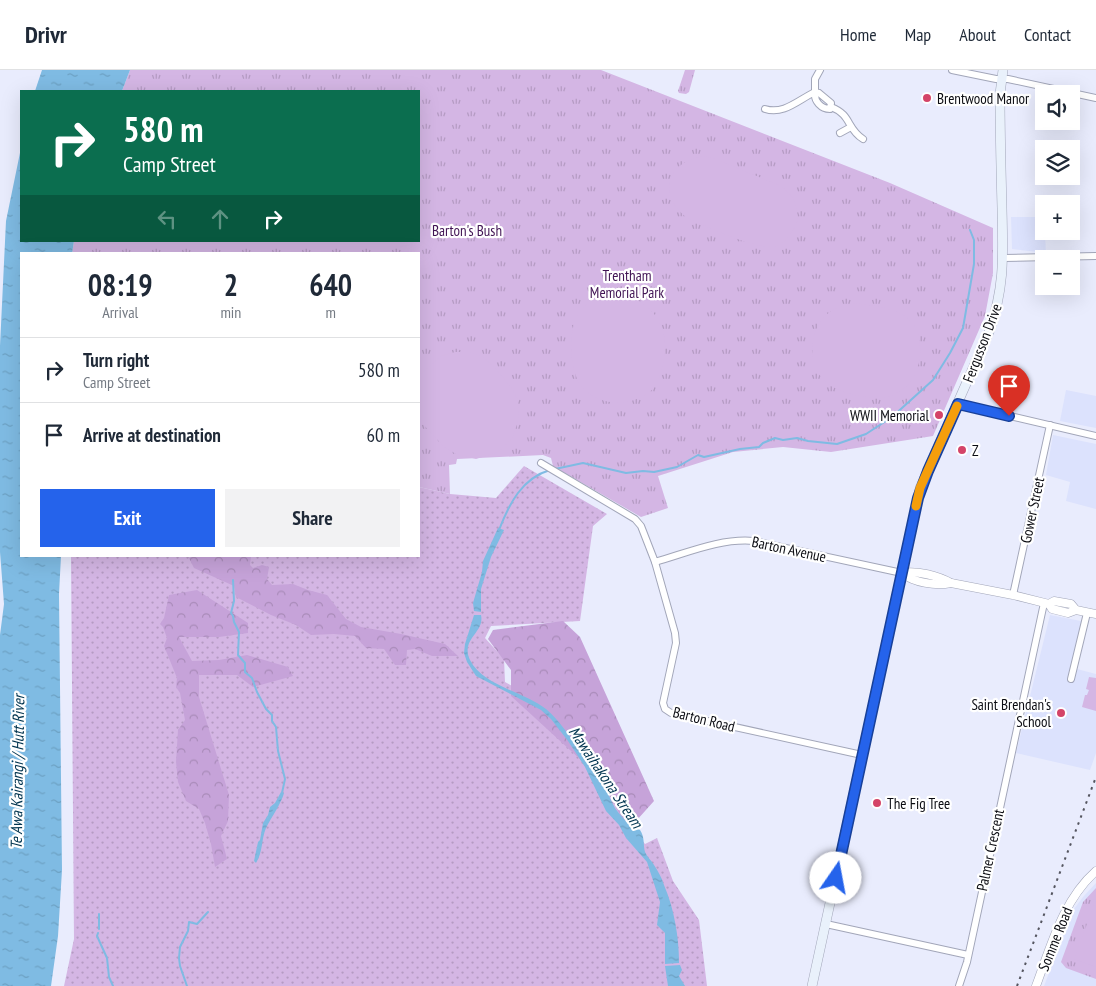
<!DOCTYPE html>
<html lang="en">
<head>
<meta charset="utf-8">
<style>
	:root { --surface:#fff; --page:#f2f2f3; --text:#1f2937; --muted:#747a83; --line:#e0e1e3; --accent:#2563eb }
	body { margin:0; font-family:"PT Sans Narrow",sans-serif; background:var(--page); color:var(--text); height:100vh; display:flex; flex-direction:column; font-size:19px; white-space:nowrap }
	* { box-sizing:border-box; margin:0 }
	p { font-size:16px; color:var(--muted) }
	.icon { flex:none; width:28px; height:28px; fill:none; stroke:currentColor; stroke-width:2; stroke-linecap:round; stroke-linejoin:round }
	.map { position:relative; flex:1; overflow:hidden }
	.panel { position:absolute; left:20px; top:182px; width:400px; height:305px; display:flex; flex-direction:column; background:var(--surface); border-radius:0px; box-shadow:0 5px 20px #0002 }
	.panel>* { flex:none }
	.top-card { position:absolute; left:20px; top:20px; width:400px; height:152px; border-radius:0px; box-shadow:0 5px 20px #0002; background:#0b6e4f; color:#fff; overflow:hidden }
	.buttons { position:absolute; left:1035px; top:15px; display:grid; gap:10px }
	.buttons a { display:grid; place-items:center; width:45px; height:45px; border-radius:0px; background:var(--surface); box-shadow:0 5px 20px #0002; font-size:25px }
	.pin { position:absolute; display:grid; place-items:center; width:42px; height:42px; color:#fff; margin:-51px -21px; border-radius:50% 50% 50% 0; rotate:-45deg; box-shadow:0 0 5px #0007 }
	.pin .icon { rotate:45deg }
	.me { position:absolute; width:55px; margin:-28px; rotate:12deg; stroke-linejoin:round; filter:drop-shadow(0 0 4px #0008) }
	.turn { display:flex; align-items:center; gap:18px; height:105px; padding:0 20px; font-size:22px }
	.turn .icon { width:65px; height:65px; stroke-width:2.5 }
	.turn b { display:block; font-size:35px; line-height:42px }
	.lanes { display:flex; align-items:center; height:48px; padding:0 20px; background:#0003; justify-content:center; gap:25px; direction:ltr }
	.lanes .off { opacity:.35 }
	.eta { display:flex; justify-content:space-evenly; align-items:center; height:85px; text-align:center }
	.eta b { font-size:30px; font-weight:800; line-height:35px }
	.button { display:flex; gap:10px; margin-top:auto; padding:10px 20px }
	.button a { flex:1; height:58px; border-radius:0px; background:var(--accent); color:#fff; font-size:20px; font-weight:800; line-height:58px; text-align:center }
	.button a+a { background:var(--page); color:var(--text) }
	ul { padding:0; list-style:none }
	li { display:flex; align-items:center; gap:15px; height:65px; padding:0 20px; border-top:1px solid var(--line) }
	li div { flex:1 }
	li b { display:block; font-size:19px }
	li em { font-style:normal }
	header { display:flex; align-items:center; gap:30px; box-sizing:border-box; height:70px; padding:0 25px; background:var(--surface); border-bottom:1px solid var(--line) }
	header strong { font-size:24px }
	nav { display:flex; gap:28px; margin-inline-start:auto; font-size:18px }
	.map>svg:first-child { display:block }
	.built { fill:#dce2fd }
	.grass { fill:url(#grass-dots) }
	.forest { fill:url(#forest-crowns) }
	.park { fill:url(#park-tufts) }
	.garden { fill:#d4b6e4 }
	.water { fill:url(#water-ripples) }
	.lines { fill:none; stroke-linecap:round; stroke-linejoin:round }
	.stream { stroke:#7fbbe3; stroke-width:2 }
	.minor-casing { stroke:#a2a6b9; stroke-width:8 }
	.tertiary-casing { stroke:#a2a6b9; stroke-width:9 }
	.secondary-casing { stroke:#a2a6b9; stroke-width:10 }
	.minor { stroke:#fff; stroke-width:6 }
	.tertiary { stroke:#fff; stroke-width:8 }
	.secondary { stroke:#e9f1fb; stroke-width:9 }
	.rail { stroke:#54555f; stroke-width:2; stroke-dasharray:2.5 5; stroke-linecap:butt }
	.route-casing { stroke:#184099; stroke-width:12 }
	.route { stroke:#2563eb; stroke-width:9 }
	.slow { stroke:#f59e0b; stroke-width:9 }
	.poi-dot { fill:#d44468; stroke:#fff; stroke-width:2 }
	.labels { text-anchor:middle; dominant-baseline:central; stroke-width:4.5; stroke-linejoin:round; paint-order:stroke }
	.poi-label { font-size:15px; fill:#0b0c12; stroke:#fff; text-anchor:start }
	.park-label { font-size:15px; fill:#411454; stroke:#fff }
	.street-label { font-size:15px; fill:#0b0c12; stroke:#fff }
	.water-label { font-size:16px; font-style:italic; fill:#00344f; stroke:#fff }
</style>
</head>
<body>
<header>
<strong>Drivr</strong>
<nav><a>Home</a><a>Map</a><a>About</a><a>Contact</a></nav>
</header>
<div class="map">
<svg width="1096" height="916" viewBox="0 0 1096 916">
	<defs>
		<pattern id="grass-dots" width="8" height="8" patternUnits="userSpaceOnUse" patternTransform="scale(1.25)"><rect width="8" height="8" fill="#d4b6e4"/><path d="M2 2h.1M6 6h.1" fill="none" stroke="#b59bc3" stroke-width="1.8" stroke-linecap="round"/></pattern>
		<pattern id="forest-crowns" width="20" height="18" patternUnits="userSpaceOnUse" patternTransform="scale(1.25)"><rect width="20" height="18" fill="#c6a3d9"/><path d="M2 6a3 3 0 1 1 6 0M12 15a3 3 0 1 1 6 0" fill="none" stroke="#a98bb9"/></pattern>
		<pattern id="park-tufts" width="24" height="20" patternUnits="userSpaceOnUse" patternTransform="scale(1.25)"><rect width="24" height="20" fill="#d4b6e4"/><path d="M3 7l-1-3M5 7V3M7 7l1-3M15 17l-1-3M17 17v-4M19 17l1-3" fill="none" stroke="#b59bc3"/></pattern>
		<pattern id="water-ripples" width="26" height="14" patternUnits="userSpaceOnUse" patternTransform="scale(1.25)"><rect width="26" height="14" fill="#7fbbe3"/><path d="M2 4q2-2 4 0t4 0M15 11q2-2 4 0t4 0" fill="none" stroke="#6ca0c2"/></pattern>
	</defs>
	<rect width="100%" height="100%" fill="#e9ecfd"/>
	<g class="built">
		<polygon points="1011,147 1044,147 1046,183 1012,179"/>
		<polygon points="1066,320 1096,326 1096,358 1060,351"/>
		<polygon points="1053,365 1096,374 1096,439 1066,431 1070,412 1046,405"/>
		<polygon points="1050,545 1086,552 1077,599 1096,604 1096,683 1090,700 1016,683"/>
		<polygon points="1096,813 1096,916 1044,916 1074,839 1083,827"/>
	</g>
	<polygon class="grass" points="524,396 607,444 593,456 580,551 491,556 485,568 504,589 505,612 549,636 631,757 645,774 657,768 673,811 699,850 707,916 64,916 74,869 71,486 419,486 419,417 450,424 496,428"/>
	<g class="forest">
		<polygon points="192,486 251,486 250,495 253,498 262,495 269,497 267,509 272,515 293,514 308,520 327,525 346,549 361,557 401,564 445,574 458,586 432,586 415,579 407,580 406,595 395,595 384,579 366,578 355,566 334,564 311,565 296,555 271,545 236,527 234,516 194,498 189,488"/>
		<polygon points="197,520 248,553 248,563 219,567 179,567 192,591 219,590 247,585 288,597 293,606 253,617 237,605 199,605 199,627 229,725 228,751 221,766 227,789 215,797 211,774 205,753 199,739 186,731 178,712 176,692 178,660 185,650 180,623 176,617 177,608 164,576 167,568 163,557 160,554 164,548 169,525"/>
		<polygon points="563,551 580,567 654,731 628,760 611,728 582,691 511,626 511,600 488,569 493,560"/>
	</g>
	<g class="park">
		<polygon points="130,0 601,0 890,113 993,158 993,203 985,246 933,366 831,382 783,377 733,382 658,406 668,438 641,447 553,396 551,388 543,385 457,389 456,394 449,395 450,424 419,417 419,184 72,184 74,171 419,171 419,21 122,21"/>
		<polygon points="685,0 695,0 689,22 686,24 679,23 678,21"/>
		<polygon points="1096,818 1096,909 1066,898 1061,892 1083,832"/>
	</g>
	<g class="garden">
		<path d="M 704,86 L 712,88 L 779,115 C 793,124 797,133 798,150 C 794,160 787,172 776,176 C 757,181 706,156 687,148 C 657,125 667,91 704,86 Z"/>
		<path d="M 619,223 C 660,233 674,267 660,305 C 654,321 649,324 634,330 C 614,338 583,328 576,306 C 570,291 570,268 574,253 C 575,248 582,238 587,234 C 596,227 608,225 619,223 Z"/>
		<path d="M 854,233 C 889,238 924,240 920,286 C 919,295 915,308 909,314 C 905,317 898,323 893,325 C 875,332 834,324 822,308 C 805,288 811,250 835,239 C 841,236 848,235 854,233 Z"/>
		<polygon points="455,282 468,282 483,287 494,297 511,317 518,330 519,349 512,368 502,379 495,383 476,389 456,384 444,377 421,352 419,345 419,306 441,286"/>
		<polygon points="1089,607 1096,608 1096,641 1082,637 1085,625 1087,625 1089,620 1086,619"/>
		<polygon points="1094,835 1096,836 1096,897 1074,889"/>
	</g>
	<g class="water">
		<polygon points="42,0 130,0 122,21 35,21"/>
		<polygon points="21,78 21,171 74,171 72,184 21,184 21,486 61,486 59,524 62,800 58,866 51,916 0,916 0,565 4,534 0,482 0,276 6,151"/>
		<polygon points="498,458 504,460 491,487 481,519 481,542 474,541 473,533 482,502 483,491"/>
		<path d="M 474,545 L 481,545 C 485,563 460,569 470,590 C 483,616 525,622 546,639 C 559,650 569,666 580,679 C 586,688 593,695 598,704 C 605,715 609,727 615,738 C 620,745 626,752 633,757 C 635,758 638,759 640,760 C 645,767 643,775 645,782 C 647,787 652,791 654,795 C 658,801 662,808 664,815 C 674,838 679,867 679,893 L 665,894 L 665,863 L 657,855 L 660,832 L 647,792 L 626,768 L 619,755 L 606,741 L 585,697 L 568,671 L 551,649 L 541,640 L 476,606 L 467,592 L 464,583 L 465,574 Z"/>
		<path d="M 281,722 L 284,723 C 282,732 271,748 266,758 C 261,770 263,782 256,793 L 254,791 L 258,772 L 260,770 L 263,753 L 268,745 L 270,737 L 275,733 Z"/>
		<polygon points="680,895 682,900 679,906 685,916 668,916 665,896"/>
	</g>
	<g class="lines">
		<g class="stream">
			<polyline points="555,399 583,393 626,403 643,401 654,402 677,397 698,385 704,387 740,379 759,377 763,373 775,368 783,370 797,368 808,371 837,374 866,364 892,347 933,310 950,283 963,258 974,194 974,170 970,160"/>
			<path d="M 499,460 C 509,434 522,408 550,400"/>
			<polyline points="233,510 234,531 231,543 233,546 234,552 239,562 238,585 245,593 245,602 252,608 257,622 266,639 272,645 272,651 276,657 278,681 285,709 282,723"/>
			<polyline points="99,844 99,859"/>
			<polyline points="98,863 97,866 107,888 109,907 113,916"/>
			<polyline points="187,916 180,896 179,888 180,877 188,861 189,852 197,854 208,842"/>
		</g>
		<g class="minor-casing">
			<g id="minor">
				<polyline points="952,0 996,9 1008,9 1096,28"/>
				<path d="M 815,23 C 814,31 821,39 830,39 L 831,33 L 819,23 L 815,22 L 815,9 L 820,0"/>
				<path d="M 831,37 C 852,45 846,58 863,69"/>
				<path d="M 765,39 C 784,45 798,30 815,22"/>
				<polyline points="840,63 851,57"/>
				<polyline points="1003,188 1096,186"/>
				<polyline points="958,334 1096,366"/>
				<path d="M 541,393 L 635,449 L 641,456 L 655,492 C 687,483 720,468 754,471 L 902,503"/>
				<polyline points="655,492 675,563 676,573 663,633 665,639 671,643 862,685"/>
				<polyline points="1013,525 1050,355"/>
				<polyline points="1071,609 1087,543"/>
				<polyline points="826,854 968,885"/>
				<polyline points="959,916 967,892 1044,533"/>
			</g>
		</g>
		<g class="tertiary-casing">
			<g id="tertiary">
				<path d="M 902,503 C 917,500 938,506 951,513 L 1013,525 L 1049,534 L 1054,531 L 1071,534 L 1076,540 L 1096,544"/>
				<path d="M 902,503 C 914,513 936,516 951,513"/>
				<polyline points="1049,534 1052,539 1068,543 1076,540"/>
				<path d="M 1036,916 C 1051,876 1063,830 1096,801"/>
			</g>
		</g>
		<g class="secondary-casing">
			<path id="secondary" d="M 812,916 L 920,418 L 989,262 C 1005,217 1003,185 1002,138 C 1001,100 1000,62 1000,24 L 1003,0"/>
		</g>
		<use href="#minor" class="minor"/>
		<use href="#tertiary" class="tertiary"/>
		<use href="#secondary" class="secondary"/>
		<polyline class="rail" points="1017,916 1096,707"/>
	</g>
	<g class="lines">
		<g class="route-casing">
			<polyline id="route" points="836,808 918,428 928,401 958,334 1009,346"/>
		</g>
		<use href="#route" class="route"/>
		<polyline class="slow" points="916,436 920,418 957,336"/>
	</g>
	<g class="poi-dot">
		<circle cx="927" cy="28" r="5"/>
		<circle cx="939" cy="345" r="5"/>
		<circle cx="962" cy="380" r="5"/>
		<circle cx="1061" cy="643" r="5"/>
		<circle cx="877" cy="733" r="5"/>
	</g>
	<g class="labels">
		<g class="poi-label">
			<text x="937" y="28">Brentwood Manor</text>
			<text x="929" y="345" text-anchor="end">WWII Memorial</text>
			<text x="972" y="380">Z</text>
			<text x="1051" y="634" text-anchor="end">Saint Brendan's<tspan x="1051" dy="17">School</tspan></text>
			<text x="887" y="733">The Fig Tree</text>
		</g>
		<g class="park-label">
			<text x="467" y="160">Barton's Bush</text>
			<text x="627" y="205">Trentham<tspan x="627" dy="17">Memorial Park</tspan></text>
		</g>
		<g class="street-label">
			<text transform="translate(982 273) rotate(-69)">Fergusson Drive</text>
			<text transform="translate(1032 440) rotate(-78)">Gower Street</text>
			<text transform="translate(789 479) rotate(12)">Barton Avenue</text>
			<text transform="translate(704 649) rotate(14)">Barton Road</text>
			<text transform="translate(990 780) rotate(-78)">Palmer Crescent</text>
			<text transform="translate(1055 869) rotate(-68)">Somme Road</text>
		</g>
		<g class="water-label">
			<text transform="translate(17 702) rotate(-89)">Te Awa Kairangi / Hutt River</text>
			<text transform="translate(606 707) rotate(56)">Mawaihakona Stream</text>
		</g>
	</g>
</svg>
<div class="buttons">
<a><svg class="icon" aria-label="sound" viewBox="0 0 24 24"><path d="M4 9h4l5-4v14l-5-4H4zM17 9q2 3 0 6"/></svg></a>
<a><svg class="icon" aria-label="layers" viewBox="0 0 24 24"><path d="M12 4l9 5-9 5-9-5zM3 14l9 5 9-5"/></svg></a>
<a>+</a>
<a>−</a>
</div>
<div class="pin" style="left:1009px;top:346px;background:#d93025"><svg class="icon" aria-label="arrive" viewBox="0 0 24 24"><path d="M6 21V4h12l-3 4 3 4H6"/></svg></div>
<svg class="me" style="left:836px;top:808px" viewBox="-20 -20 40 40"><circle r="19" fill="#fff"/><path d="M0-13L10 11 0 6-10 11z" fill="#2563eb"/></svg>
<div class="top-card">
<div class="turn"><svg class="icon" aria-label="right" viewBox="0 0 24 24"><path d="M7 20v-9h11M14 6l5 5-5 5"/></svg><div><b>580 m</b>Camp Street</div></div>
<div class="lanes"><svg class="icon off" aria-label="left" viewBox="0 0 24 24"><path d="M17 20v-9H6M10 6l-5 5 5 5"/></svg><svg class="icon off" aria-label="ahead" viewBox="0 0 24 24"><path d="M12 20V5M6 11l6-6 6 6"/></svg><svg class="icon" aria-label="right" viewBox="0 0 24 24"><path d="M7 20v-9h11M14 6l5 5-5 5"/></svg></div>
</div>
<section class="panel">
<div class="eta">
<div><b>08:19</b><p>Arrival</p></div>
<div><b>2</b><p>min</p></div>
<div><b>640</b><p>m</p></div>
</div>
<ul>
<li><svg class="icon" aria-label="right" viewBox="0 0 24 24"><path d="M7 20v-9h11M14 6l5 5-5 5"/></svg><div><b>Turn right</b><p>Camp Street</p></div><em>580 m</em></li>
<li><svg class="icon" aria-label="arrive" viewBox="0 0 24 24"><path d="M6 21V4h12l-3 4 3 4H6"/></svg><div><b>Arrive at destination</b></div><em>60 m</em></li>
</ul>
<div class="button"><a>Exit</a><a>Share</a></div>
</section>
</div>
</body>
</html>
